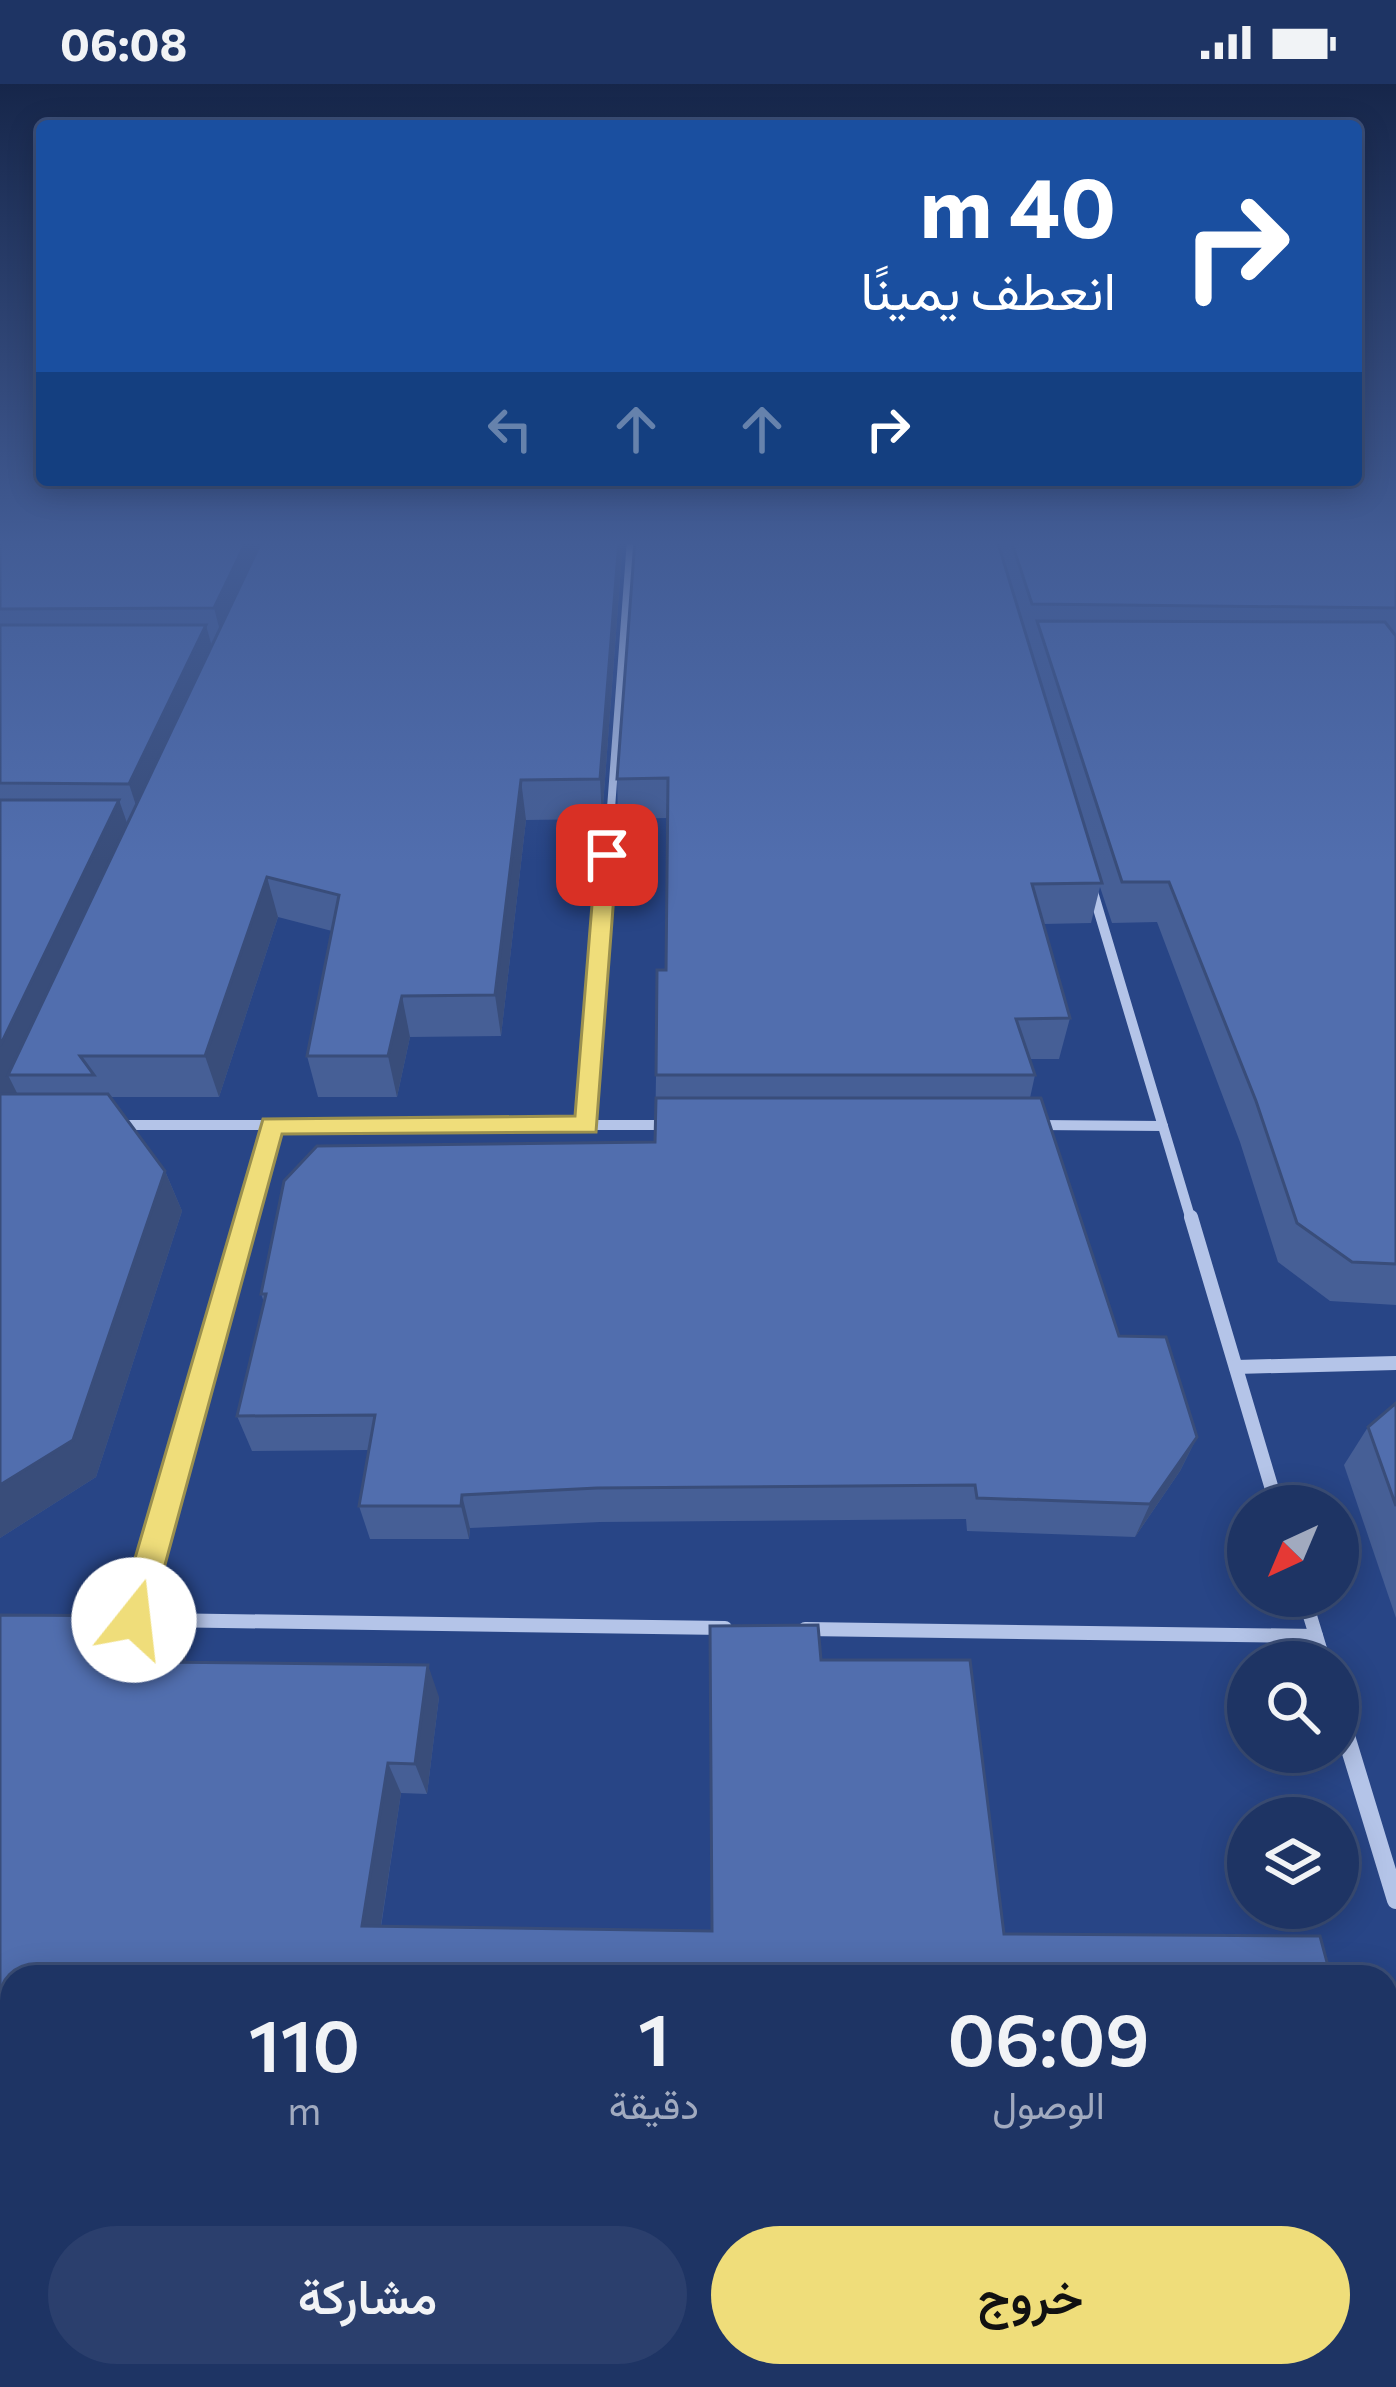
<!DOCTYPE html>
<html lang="ar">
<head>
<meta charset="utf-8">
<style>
	:root { --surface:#1e3464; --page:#2b3f6d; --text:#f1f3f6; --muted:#a1aabf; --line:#3c4f78; --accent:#efdd7a }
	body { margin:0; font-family:Commissioner,Vazirmatn,sans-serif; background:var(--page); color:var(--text); direction:rtl; height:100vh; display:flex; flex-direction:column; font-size:45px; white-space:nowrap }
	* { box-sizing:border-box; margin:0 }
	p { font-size:39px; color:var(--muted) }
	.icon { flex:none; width:66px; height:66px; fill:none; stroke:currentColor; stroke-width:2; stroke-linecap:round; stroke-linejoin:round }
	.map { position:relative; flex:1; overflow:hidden; direction:ltr }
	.details { position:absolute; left:0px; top:1881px; width:1398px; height:423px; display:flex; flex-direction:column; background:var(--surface); border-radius:36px 36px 0 0; box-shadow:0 6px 30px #0003,0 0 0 3px var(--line); direction:rtl }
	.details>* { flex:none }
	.banner { position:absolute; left:36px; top:36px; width:1326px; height:366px; border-radius:12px; box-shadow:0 6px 30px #0003,0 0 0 3px var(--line); direction:rtl; background:#1a4fa0; color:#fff; overflow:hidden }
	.needle { width:78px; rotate:224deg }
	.buttons { position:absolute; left:1227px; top:1401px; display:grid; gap:24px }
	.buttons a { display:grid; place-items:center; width:132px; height:132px; border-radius:50%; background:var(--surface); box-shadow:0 6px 30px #0003,0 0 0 3px var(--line); font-size:60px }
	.pin { position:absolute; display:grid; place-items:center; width:102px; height:102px; color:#fff; margin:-51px; border-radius:24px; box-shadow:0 6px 18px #0006 }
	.me { position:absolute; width:132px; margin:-66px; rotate:16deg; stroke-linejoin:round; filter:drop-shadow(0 0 9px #0008) }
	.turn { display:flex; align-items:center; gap:42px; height:252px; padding:0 48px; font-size:54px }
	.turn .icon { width:156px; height:156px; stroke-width:2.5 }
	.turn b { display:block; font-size:84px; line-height:102px }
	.lanes { display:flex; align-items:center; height:114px; padding:0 48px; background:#0003; justify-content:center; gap:60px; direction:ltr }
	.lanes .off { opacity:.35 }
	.eta { display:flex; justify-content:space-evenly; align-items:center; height:204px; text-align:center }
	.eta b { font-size:72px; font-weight:600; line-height:84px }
	.button { display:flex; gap:24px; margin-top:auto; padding:24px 48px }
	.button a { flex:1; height:138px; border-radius:72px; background:var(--accent); color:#111; font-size:48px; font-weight:600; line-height:138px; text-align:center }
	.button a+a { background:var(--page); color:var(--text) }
	.status { display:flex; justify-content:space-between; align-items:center; height:84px; padding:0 60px; background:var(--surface); direction:ltr }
	.status svg { height:33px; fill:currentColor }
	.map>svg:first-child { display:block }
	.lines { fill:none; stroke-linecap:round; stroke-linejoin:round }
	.minor-far3 { stroke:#b4c4e8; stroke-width:8 }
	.minor-far2 { stroke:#b4c4e8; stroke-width:10 }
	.minor-far1 { stroke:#b4c4e8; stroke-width:14 }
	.minor { stroke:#b4c4e8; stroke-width:18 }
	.wall { fill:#465f96 }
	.shaded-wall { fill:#394d7a }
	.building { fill:#516eae; stroke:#394d7a; stroke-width:3 }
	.route { fill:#efdd7a; stroke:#9b904f; stroke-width:3 }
</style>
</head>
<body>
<div class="status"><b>06:08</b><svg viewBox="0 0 49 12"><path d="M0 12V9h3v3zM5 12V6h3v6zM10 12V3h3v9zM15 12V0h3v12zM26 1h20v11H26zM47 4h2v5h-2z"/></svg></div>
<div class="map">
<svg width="1396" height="2303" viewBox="0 0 1396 2303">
	<rect width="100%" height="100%" fill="#284586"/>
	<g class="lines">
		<polyline class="minor-far3" points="609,751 631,456"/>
		<g class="minor-far2">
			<polyline points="1093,808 1191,1136"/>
			<polyline points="120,1041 670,1041"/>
			<polyline points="587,1041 609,748"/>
			<polyline points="1038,1041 1163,1042"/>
			<polyline points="245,1136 272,1041"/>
		</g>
		<g class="minor-far1">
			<polyline points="1191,1133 1277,1422"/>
			<polyline points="1236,1283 1396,1279"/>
			<polyline points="1304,1512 1324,1578"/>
			<polyline points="133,1536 246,1133"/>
			<polyline points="157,1536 725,1544"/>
			<polyline points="805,1545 1316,1552"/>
			<polyline points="1338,1624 1343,1642"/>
		</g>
		<polyline class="minor" points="1342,1639 1396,1816"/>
	</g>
	<g class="wall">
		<polygon points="0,456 623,456 602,735 526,736 501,952 410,953 397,1013 318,1013 307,972 332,847 278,833 219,1013 110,1013 165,1087 182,1127 96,1393 0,1454"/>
		<polygon points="635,456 1396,456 1396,1221 1330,1217 1278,1178 1240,1058 1157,838 1112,839 1100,803 1091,839 1043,840 1070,934 1059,975 1030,975 1035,991 1030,1014 1119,1252 1197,1353 1180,1387 1135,1453 967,1447 966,1435 600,1438 470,1444 469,1455 370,1455 359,1422 369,1366 252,1367 237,1332 264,1218 261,1210 655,1058 656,991 666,886 667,734 618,735 617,695"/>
		<polygon points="1396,1319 1396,1534 1344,1381 1368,1343"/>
		<polygon points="0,1531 188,1566 185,1578 439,1613 427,1710 401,1709 381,1843 711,1847 821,1576 1004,1850 12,1893 12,2244 0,2244"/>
		<polygon points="681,2292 681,2303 332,2303 324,2301"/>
	</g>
	<g class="shaded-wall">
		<polygon points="247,456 272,456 224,562 214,524"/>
		<polygon points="619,456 623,456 602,735 600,695"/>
		<polygon points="206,541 216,578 142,740 129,700"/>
		<polygon points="521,696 526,736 501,952 495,911"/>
		<polygon points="119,716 133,756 8,991 17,1009 7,1031 0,1032 0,962"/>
		<polygon points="267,793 278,833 219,1013 205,972"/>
		<polygon points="402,912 410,953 397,1013 388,972"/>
		<polygon points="165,1087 182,1127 96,1393 0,1454 0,1401"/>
		<polygon points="1197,1353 1180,1387 1135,1453 1150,1420"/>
		<polygon points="462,1411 470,1444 469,1455 461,1422"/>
		<polygon points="167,1532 188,1566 177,1611 155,1578"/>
		<polygon points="428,1581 439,1613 427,1710 415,1680"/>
		<polygon points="388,1679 401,1709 377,1867 362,1842"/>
	</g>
	<g class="building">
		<polygon points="0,456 247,456 214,524 0,525"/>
		<polygon points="262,456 619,456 600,695 521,696 495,911 402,912 388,972 307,972 339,811 267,793 205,972 80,972 94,991 8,991"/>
		<polygon points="635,456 997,456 1102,799 1032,800 1070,934 1016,935 1035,991 656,991 657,886 666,886 668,694 617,695"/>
		<polygon points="1011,456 1396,456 1396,524 1032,520"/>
		<polygon points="1037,537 1385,538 1396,552 1396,1180 1352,1178 1297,1139 1256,1017 1169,798 1122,798"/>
		<polygon points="0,541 206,541 129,700 0,699"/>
		<polygon points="0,716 119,716 0,962"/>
		<polygon points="0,1010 108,1010 165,1087 73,1356 0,1401"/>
		<polygon points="656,1014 1041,1014 1119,1252 1166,1253 1197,1353 1150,1420 977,1414 975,1401 597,1404 462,1411 461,1422 359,1422 375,1331 237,1332 266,1210 261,1210 284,1097 317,1062 655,1058"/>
		<polygon points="1396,1319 1396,1422 1368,1343"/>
		<polygon points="0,1531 167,1532 155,1578 428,1581 415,1680 388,1679 362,1842 712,1847 710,1542 818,1541 821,1576 970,1576 1004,1850 1320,1852 1331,1893 12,1893 12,2237 0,2237"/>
		<polygon points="325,2292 680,2292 680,2299 324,2301"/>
	</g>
	<linearGradient id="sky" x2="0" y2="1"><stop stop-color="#16264a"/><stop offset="0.59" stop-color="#425c95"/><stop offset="1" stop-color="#425c95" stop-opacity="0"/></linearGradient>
	<rect width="1396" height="778" fill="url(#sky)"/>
	<polygon class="route" points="607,765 617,771 596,1048 282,1050 150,1536 145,1547 134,1551 122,1547 117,1536 263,1035 575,1032 596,771"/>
</svg>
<div class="buttons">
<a><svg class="needle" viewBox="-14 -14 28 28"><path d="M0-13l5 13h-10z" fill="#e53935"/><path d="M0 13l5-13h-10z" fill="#a1aabf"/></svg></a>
<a><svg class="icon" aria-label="search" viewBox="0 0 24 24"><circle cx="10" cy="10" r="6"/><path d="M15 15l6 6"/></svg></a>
<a><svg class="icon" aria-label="layers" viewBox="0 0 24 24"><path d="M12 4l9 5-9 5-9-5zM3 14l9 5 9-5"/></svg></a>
</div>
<div class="pin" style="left:607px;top:771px;background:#d93025"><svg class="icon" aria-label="arrive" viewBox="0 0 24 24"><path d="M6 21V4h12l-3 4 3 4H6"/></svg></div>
<svg class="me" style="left:134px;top:1536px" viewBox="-20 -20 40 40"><circle r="19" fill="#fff"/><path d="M0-13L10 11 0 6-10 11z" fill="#efdd7a"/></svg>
<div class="banner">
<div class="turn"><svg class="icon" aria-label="right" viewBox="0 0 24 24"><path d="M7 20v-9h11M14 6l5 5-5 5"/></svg><div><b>40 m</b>انعطف يمينًا</div></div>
<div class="lanes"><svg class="icon off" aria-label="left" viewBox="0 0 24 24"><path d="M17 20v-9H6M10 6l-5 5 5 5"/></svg><svg class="icon off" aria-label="ahead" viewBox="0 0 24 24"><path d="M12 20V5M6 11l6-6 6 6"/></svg><svg class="icon off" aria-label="ahead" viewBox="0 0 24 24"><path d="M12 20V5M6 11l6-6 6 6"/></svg><svg class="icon" aria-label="right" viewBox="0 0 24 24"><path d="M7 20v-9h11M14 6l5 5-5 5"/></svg></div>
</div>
<section class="details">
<div class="eta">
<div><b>06:09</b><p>الوصول</p></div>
<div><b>1</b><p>دقيقة</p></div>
<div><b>110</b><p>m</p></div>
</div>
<div class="button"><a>خروج</a><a>مشاركة</a></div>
</section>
</div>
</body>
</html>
